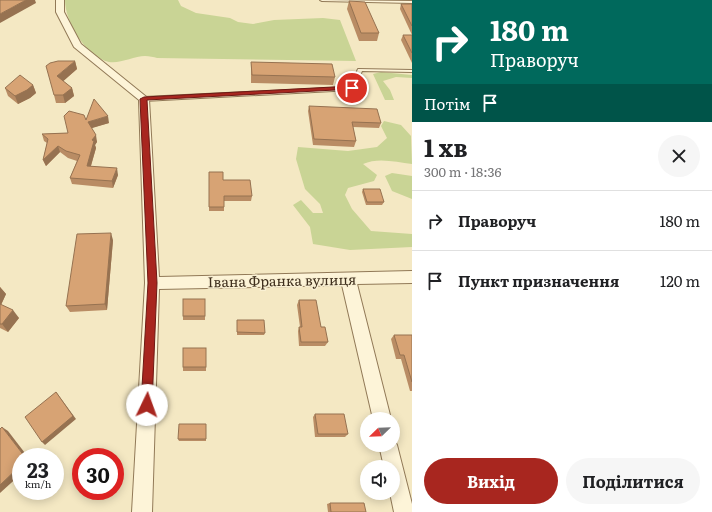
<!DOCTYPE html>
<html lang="uk">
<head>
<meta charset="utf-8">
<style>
	:root { --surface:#fff; --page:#f6f6f6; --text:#202124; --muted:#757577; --line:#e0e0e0; --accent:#a8261f }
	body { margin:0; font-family:Literata,serif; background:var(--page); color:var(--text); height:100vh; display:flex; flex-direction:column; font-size:15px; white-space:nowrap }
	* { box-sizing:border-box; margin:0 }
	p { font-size:13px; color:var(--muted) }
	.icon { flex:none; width:22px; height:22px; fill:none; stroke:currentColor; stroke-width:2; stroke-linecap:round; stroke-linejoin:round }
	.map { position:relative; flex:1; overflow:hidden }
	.sheet { display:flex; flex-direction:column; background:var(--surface); width:300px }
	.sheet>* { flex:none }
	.guide { background:#00695c; color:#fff; overflow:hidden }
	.needle { width:26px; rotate:247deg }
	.fabs { position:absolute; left:360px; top:412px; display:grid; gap:8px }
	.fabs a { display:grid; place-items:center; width:40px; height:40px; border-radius:50%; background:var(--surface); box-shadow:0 2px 10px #0003; font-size:20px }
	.speed { position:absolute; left:12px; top:448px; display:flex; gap:8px; font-size:20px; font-weight:700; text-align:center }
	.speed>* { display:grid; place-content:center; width:52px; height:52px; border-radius:50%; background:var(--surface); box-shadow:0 2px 10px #0003; line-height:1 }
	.speed small { font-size:10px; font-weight:400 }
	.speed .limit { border:6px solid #d22; background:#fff; color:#111 }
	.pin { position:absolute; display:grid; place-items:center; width:34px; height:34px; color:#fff; margin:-17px; border:2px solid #fff; border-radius:50%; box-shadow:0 1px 4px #0007 }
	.me { position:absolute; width:44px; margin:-22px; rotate:3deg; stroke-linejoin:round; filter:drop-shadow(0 0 3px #0008) }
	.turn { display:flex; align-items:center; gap:14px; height:84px; padding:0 12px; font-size:18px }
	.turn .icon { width:52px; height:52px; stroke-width:2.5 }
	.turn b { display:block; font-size:28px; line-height:34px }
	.then { display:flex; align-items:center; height:38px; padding:0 12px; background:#0003; gap:8px; font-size:15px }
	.round { display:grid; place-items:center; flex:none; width:42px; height:42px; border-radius:21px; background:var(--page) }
	.head { display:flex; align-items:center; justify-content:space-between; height:68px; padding:0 12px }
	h1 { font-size:24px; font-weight:700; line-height:30px }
	.cta { display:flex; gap:8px; margin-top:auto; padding:8px 12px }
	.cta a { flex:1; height:46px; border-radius:24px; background:var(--accent); color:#fff; font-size:16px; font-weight:700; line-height:46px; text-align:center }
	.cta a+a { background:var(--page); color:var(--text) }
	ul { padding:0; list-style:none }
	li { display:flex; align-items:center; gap:12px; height:60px; padding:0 12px; border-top:1px solid var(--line) }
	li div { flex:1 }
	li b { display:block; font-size:15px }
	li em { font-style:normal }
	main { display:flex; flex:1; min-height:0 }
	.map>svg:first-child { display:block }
	.green { fill:#c9d495 }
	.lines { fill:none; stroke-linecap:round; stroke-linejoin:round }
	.service-casing { stroke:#917957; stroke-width:2 }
	.minor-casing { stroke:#917957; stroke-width:2 }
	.service { fill:#fdf4d8; fill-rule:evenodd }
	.minor { fill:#fdf4d8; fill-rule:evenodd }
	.wall { fill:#b98c64 }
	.shaded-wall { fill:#967251 }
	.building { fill:#d7a374; stroke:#967251 }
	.route { fill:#a8261f; stroke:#6d1914 }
	.labels { text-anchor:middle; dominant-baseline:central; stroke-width:3; stroke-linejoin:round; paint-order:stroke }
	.street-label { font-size:14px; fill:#3f2f1d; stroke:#faf1d4 }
</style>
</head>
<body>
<main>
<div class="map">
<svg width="412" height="512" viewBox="0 0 412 512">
	<rect width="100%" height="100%" fill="#f4e8c3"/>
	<g class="green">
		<path d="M 65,0 L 178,0 L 181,6 L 196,13 L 230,18 L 238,22 L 253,24 L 274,20 L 323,18 L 340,20 L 356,61 L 157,58 C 154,57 149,56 145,56 C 134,56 120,64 109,62 C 86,57 65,22 65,0 Z"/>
		<polygon points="381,72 412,75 412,78 396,77 383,81 390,90 394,100 385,100 373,74"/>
		<path d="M 384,121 L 401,125 L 411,136 L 412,164 C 396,162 378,157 363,164 L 377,175 L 374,181 L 348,188 L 345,195 L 352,209 L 371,231 L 412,234 L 412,247 L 350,250 L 313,244 L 310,227 L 293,205 L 301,200 L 313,213 L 323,213 L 320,204 L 305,189 L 296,159 L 298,147 L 348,151 L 377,147 L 387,138 L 381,126 Z"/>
		<polygon points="392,173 412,176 412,199 392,191 385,176"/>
	</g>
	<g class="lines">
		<g class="service-casing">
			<g id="service">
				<polygon points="320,0 412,1 412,3 322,1"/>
				<polygon points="358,69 412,70 412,72 362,71 355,88 352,90 144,101 141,99 144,97 350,87"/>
			</g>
		</g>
		<g class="minor-casing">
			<g id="minor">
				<polygon points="56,0 64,0 64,12 81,44 149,99 159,277 412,271 412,283 357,284 391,419 373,419 342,285 159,289 152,512 132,512 145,283 139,100 74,47 56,12"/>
				<polygon points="393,438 397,445 412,504 412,512 394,512 390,493 393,493 393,467 384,467 379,445 393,445"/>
			</g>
		</g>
		<use href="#service" class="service"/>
		<use href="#minor" class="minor"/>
	</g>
	<g class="wall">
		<polygon points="349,1 379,33 377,41 359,41 347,9"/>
		<polygon points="401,4 412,4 412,35 400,9"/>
		<polygon points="403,35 412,35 412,63 401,40"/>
		<polygon points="75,61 77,69 63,81 72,88 74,96 65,103 56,103 54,95"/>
		<polygon points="251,62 335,77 333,85 251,83"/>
		<polygon points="33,85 36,93 30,98 18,104 8,96 5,88"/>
		<polygon points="309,106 381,123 379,128 353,127 356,141 354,147 313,145 308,111"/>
		<polygon points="86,120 109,123 91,128 97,142 95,145 96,148 91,166 118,175 113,188 72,184 70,178 77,161 68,158 60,152 46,166 43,160 47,143 44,141 42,134 68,133"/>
		<polygon points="209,172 252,196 251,201 224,201 224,211 209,211"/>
		<polygon points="363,189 384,202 382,205 366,205 362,192"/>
		<polygon points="113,240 107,310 70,312 66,306"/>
		<polygon points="0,287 6,294 1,305 19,318 8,332 0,328"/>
		<polygon points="205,299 205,320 183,320 183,316"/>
		<polygon points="299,300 321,327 328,342 325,346 299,346 298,331 299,327 300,327 297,305"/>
		<polygon points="237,320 265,333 264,335 237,335"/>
		<polygon points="394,335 412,335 412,391 410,391 401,359 396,359 391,339"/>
		<polygon points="206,348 206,371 183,371 183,367"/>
		<polygon points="315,414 348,434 345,437 315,437 313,417"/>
		<polygon points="206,424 206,441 179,441 178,439"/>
		<polygon points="330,503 366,512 328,512 327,504"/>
	</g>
	<g class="shaded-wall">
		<polygon points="26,0 35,0 36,3 0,23 0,14"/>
		<polygon points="75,61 77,69 60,84 57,76"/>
		<polygon points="33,85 36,93 30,98 18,104 15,96"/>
		<polygon points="72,88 74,96 65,103 63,95"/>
		<polygon points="108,116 109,123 89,129 88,122"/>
		<polygon points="96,135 97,142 95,145 96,148 89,172 87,166 92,140"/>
		<polygon points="58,146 60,152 46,166 43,160"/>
		<polygon points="117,168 118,175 113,188 112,181"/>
		<polygon points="111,233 113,240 107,310 105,304"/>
		<polygon points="0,287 6,294 0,307"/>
		<polygon points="13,310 19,318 8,332 2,324"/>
		<polygon points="56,392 76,419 45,445 42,442"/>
		<polygon points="2,427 8,431 28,457 25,457"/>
		<polygon points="21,465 21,474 0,493 0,485"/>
	</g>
	<g class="building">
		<polygon points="0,0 26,0 0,14"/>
		<polygon points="349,1 365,2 379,33 361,33"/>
		<polygon points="401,4 412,4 412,26"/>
		<polygon points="403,35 412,35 412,53"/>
		<polygon points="58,61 75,61 57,76 72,88 63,95 54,95 46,66 50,63"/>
		<polygon points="251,62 332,64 335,77 252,75"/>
		<polygon points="20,75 33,85 27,90 15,96 5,88"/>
		<polygon points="94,99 108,116 88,122 96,135 92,140 94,141 87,166 117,168 112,181 70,178 80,155 66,151 58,146 43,160 48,139 42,134 68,133 64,116 69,111 84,115 86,120"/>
		<polygon points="309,106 377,109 381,123 352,122 356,141 314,139"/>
		<polygon points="209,172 223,172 223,180 250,180 252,196 224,196 224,207 209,207"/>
		<polygon points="363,189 380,189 384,202 367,202"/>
		<polygon points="111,233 105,304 66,306 77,234"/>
		<rect x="183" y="299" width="22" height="17"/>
		<polygon points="299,300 316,300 321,327 325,327 328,342 301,342 299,327 302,327"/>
		<polygon points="0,304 13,310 2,324 0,324"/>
		<polygon points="237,320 264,320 265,333 237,332"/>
		<polygon points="394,335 412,335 412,382 404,355 400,355"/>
		<rect x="183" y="348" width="23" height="19"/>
		<polygon points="56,392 73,416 42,442 25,417"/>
		<polygon points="315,414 344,414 348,434 318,434"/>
		<polygon points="179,424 206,424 206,439 178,439"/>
		<polygon points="2,427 25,457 21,457 21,465 0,485 0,429"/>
		<polygon points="330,503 364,503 366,512 331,512"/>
	</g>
	<polygon class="route" points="352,86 354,87 354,89 147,100 157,283 152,405 151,409 147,411 143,409 141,405 148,283 140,99 144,97"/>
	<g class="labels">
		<g class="street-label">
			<text transform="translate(282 280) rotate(-1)">Івана Франка вулиця</text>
		</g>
	</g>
</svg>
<div class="fabs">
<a><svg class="needle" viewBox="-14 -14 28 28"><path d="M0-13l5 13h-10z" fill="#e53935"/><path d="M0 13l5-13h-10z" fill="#757577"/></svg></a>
<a><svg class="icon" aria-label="sound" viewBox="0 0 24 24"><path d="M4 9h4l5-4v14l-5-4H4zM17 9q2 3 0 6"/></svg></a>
</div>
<div class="speed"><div>23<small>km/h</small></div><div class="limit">30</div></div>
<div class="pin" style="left:352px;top:88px;background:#d93025"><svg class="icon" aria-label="arrive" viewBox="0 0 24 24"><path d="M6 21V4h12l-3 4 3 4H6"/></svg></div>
<svg class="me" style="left:147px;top:405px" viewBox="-20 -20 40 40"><circle r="19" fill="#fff"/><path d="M0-13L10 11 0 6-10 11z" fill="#a8261f"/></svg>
</div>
<section class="sheet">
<div class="guide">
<div class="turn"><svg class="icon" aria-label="right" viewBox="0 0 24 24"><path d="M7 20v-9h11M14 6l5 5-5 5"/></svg><div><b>180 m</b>Праворуч</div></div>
<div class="then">Потім<svg class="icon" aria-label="arrive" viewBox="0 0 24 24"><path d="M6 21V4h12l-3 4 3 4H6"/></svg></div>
</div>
<div class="head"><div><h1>1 хв</h1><p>300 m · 18:36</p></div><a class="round"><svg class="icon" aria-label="close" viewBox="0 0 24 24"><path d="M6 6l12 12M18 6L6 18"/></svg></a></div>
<ul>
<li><svg class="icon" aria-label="right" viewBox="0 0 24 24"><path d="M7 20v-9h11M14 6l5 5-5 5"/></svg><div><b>Праворуч</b></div><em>180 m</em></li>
<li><svg class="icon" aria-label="arrive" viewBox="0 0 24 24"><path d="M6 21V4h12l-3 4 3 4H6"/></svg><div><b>Пункт призначення</b></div><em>120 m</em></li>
</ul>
<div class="cta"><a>Вихід</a><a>Поділитися</a></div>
</section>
</main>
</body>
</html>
